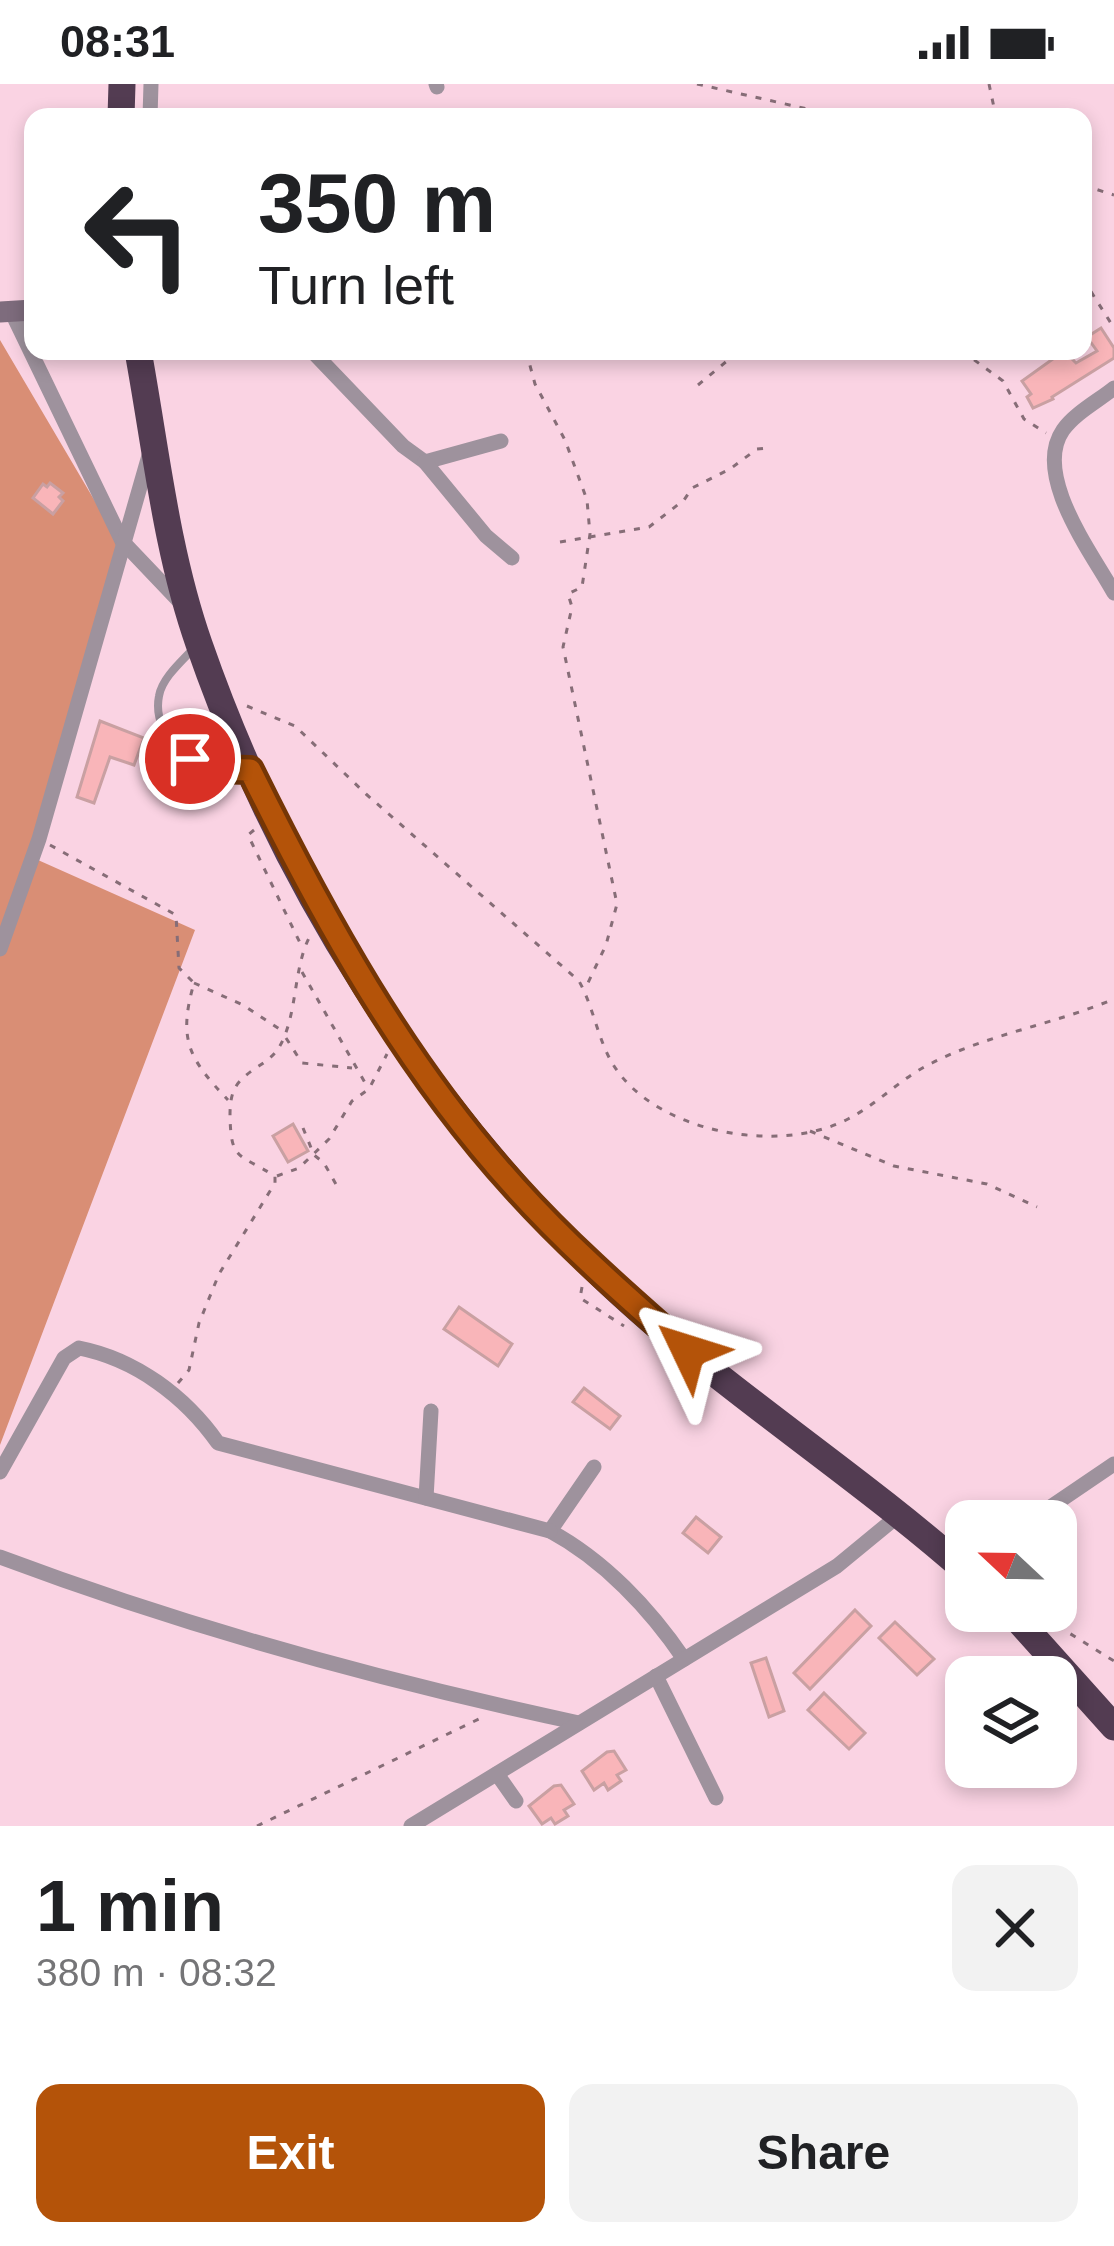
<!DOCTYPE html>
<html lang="en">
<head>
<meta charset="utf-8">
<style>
	:root { --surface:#fff; --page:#f2f2f2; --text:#202124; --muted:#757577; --accent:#b45309 }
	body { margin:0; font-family:Helvetica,sans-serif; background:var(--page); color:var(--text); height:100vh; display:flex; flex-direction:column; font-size:45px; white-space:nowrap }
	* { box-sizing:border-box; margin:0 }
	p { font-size:39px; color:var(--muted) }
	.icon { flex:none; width:66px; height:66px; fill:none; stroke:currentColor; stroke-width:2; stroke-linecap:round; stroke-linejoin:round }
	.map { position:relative; height:1742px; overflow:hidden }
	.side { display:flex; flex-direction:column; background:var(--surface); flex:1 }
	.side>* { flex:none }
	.guide { position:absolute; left:24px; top:24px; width:1068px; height:252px; border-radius:24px; box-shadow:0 6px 18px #0003; background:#fff; color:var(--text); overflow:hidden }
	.needle { width:78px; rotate:292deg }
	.fabs { position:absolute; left:945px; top:1416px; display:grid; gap:24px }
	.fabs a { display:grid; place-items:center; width:132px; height:132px; border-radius:24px; background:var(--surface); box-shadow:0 6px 18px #0003; font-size:60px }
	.pin { position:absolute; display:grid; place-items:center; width:102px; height:102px; color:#fff; margin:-51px; border:6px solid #fff; border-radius:50%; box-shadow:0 3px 12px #0007 }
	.me { position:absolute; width:132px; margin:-66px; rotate:311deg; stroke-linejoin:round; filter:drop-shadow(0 0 9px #0008) }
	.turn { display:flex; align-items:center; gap:42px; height:252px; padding:0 36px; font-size:54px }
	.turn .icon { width:156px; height:156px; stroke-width:2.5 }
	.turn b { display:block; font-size:84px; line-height:102px }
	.round { display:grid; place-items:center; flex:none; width:126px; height:126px; border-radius:24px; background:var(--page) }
	.headline { display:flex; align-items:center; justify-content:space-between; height:204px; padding:0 36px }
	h1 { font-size:72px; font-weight:600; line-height:90px }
	.primary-button { display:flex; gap:24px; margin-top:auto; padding:24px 36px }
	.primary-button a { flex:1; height:138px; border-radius:24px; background:var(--accent); color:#fff; font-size:48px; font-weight:600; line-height:138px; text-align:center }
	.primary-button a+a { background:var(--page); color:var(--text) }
	.status { display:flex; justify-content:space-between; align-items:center; height:84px; padding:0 60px; background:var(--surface); direction:ltr }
	.status svg { height:33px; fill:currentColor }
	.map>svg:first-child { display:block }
	.forest { fill:#d98e75 }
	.building { fill:#f9b5b9; stroke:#c9a0a2; stroke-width:3 }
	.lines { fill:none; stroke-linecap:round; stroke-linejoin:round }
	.path { stroke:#866d77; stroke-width:3; stroke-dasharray:6 9; stroke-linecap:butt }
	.lane { stroke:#9e929d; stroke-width:8 }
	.street { stroke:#9e929d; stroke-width:15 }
	.secondary { stroke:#7e6c7d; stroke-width:21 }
	.highway { stroke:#533c52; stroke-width:27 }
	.route-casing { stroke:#753606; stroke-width:30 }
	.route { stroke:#b45309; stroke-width:21 }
</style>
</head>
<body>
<div class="status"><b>08:31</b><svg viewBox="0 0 49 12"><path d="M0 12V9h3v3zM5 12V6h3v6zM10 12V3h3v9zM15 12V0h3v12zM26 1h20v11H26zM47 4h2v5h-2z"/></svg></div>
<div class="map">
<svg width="1114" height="1742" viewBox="0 0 1114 1742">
	<rect width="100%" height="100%" fill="#fad3e3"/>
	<polygon class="forest" points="0,256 119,458 29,772 195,846 0,1361"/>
	<g class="building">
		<polygon points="1101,244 1114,264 1114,274 1052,313 1053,315 1033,324 1027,313 1031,310 1022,297 1064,267 1076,279 1097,267 1087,253"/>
		<polygon points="50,399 63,409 59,413 63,417 53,430 33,414 43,400 47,403"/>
		<polygon points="100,637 144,654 134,681 110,673 94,719 77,713"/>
		<polygon points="293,1040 308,1067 288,1078 273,1052"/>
		<polygon points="459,1223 512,1260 498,1282 444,1245"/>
		<polygon points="584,1304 620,1332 610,1345 573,1318"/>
		<polygon points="696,1433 721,1453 708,1469 683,1449"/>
		<polygon points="855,1526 871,1542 810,1605 794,1589"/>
		<polygon points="895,1538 934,1575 917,1591 879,1554"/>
		<polygon points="766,1574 784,1627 769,1633 751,1579"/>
		<polygon points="824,1609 865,1649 849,1665 808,1626"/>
		<polygon points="614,1667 626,1686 617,1691 621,1697 608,1706 604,1699 594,1706 582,1687 607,1668"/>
		<polygon points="561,1701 574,1720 564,1726 568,1732 555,1740 551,1734 542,1740 529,1722 554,1702"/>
	</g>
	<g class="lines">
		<g class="path">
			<polyline points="697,0 843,33"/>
			<polyline points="989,0 996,33"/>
			<polyline points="1083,106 1092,104 1114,111"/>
			<polyline points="1083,195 1114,244"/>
			<polyline points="526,267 535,300 565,356 587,416 590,450 582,503 568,510 572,523 563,563 617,820 606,861 585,905"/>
			<polyline points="962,267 1003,297 1024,335 1046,349"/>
			<polyline points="698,301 739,267"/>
			<polyline points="560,458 649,443 684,416 692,404 730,385 757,365 767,364"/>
			<path d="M 247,622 L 295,642 L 366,710 L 579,897 C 594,924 598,957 614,982 C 657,1049 779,1071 848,1035 C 878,1020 902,993 932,979 C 989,950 1055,940 1114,915"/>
			<polyline points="254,746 248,751 302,863"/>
			<path d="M 50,761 L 176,831 L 179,884 L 194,899 C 178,955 188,974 228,1016"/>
			<polyline points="302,888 368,1004"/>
			<polyline points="194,899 243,921 284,948"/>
			<polyline points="286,954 302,979 352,984"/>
			<polyline points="303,1044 314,1071 324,1079 337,1102"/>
			<polyline points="810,1047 894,1082 987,1100 1037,1123"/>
			<polyline points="277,1092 299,1084 329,1055 352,1017 369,1005 387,970"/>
			<polyline points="582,1203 580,1214 624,1242"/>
			<path d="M 178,1299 L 189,1286 L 199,1239 L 219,1190 L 275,1099 L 275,1092 C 238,1069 231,1077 230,1032 C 230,1019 231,1007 240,997 C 258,978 274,980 285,951 C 297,920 295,880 310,852"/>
			<polyline points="1045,1534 1114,1577"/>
			<polyline points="257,1742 483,1633"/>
		</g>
		<path class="lane" d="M 194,564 C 182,577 162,594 159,612 C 150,658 205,688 243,686"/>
		<g class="street">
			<polyline points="436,0 437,3"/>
			<polyline points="150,33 151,0"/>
			<polyline points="12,229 122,457 181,519"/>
			<polyline points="312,267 403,362 425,378 501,357"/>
			<path d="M 1114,304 C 1098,317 1075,329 1063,346 C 1032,391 1092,469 1114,509"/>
			<polyline points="425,378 486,452 512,474"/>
			<polyline points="0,865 39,755 150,368"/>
			<path d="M 594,1383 L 550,1447 C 604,1476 650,1525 684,1575"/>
			<path d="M 0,1388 L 64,1274 L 79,1264 C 135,1275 185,1312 218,1359 L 550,1447"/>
			<polyline points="426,1414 431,1327"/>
			<polyline points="1030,1437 1114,1380"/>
			<path d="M 0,1473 C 189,1544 382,1597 579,1639"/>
			<polyline points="656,1592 716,1714"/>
			<polyline points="497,1690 516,1717"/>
			<polyline points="411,1742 837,1482 899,1431"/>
		</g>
		<polyline class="secondary" points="0,228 33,226"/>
		<g class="highway">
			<polyline points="121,33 122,0"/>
			<path d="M 138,267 C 156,365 166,466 199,560 C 282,799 423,1021 606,1196 C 718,1302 850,1385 966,1487"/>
			<polyline points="1010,1527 1114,1643"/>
		</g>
	</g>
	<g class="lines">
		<g class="route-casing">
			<path id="route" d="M 190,675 L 212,685 L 250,686 C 323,834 403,980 515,1103 C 568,1162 628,1214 688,1267"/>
		</g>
		<use href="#route" class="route"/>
	</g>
</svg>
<div class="fabs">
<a><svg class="needle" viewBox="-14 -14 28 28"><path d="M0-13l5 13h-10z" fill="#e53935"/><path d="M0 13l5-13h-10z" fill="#757577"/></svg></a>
<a><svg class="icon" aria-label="layers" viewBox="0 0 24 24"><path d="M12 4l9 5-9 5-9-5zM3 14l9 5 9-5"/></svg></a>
</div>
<div class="pin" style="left:190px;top:675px;background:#d93025"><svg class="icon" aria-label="arrive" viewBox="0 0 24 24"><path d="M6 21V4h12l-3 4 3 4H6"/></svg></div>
<svg class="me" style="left:688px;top:1267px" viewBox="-20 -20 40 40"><path d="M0-17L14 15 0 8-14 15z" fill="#b45309" stroke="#fff" stroke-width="4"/></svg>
<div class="guide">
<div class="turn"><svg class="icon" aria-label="left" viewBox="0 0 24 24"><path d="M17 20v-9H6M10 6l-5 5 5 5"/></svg><div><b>350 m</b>Turn left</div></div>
</div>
</div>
<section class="side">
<div class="headline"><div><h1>1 min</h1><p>380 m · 08:32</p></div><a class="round"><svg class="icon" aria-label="close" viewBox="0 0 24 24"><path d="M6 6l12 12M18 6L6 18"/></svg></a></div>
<div class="primary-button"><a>Exit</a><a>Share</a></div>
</section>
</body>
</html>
